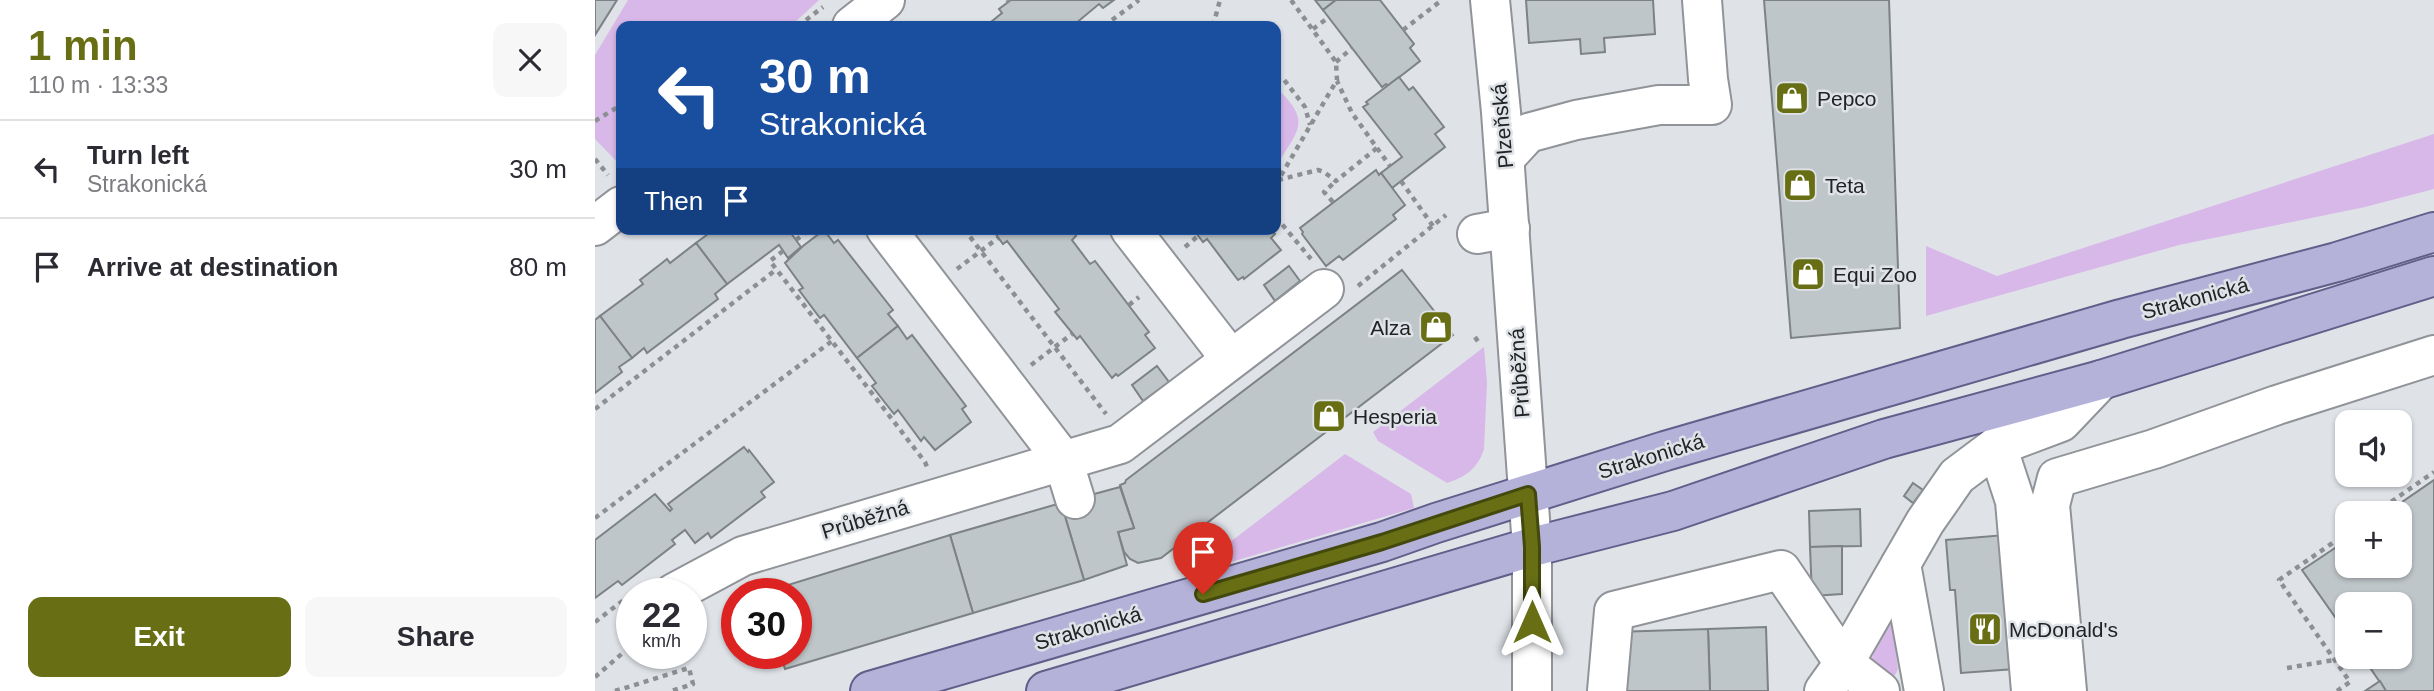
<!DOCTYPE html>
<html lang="en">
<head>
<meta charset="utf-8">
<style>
	:root { --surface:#fff; --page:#f7f7f7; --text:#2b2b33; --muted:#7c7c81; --line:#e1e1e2; --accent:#676e14 }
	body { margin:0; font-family:Helvetica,sans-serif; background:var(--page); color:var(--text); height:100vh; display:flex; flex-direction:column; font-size:26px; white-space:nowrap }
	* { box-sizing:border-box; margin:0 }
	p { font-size:23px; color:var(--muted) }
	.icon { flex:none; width:38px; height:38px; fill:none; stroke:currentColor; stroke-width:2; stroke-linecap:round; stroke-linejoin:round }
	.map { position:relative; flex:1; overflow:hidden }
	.details { display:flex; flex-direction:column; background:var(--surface); width:595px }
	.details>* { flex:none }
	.guide { position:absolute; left:21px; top:21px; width:665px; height:214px; border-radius:14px; box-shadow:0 2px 5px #0004; background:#1a4fa0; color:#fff; overflow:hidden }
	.controls { position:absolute; left:1740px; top:410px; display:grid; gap:14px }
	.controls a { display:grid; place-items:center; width:77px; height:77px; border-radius:14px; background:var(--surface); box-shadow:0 2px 5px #0004; font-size:35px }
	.speed { position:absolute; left:21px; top:578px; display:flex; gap:14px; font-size:35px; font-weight:700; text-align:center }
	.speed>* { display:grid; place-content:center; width:91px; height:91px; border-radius:50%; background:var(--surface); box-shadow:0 2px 5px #0004; line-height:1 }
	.speed small { font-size:18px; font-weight:400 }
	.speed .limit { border:10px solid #d22; background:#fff; color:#111 }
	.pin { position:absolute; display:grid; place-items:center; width:60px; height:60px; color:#fff; margin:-72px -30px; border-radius:50% 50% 50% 0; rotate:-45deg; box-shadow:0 0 7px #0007 }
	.pin .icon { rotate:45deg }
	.me { position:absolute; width:77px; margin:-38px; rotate:0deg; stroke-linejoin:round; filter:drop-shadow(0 0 5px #0008) }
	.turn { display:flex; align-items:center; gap:24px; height:147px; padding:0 28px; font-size:32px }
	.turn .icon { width:91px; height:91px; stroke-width:2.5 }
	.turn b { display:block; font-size:49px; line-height:60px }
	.then { display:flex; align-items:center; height:66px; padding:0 28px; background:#0003; gap:14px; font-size:26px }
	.round { display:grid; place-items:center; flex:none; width:74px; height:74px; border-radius:14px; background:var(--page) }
	.head { display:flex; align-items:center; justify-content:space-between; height:119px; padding:0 28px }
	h1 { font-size:42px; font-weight:800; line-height:52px; color:var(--accent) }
	.cta { display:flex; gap:14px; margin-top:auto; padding:14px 28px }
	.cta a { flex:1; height:80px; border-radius:14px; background:var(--accent); color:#fff; font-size:28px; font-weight:800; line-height:80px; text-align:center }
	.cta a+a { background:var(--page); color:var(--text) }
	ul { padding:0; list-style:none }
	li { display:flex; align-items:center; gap:21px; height:98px; padding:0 28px; border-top:2px solid var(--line) }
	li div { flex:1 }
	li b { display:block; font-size:26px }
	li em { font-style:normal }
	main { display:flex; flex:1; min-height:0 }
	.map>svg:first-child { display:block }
	.green { fill:#d8b8e8 }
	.building { fill:#bfc6c9; stroke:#7c8285; stroke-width:2 }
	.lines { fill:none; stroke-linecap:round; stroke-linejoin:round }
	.minor-casing { stroke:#909398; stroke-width:42 }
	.major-casing { stroke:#615f8a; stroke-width:42 }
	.path { stroke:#8d9093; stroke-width:4.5; stroke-dasharray:5 5; stroke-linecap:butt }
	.minor { stroke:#fff; stroke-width:38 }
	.major { stroke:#b5b2da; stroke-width:38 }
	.route-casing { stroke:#43480d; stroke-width:18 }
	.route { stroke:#676e14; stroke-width:12 }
	.labels { text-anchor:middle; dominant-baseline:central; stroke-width:5; stroke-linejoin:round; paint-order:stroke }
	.poi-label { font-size:21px; fill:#212324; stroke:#dfe3e8; text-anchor:start }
	.street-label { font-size:21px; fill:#212324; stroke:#dfe3e8 }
</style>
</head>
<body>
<main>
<section class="details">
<div class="head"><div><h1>1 min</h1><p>110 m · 13:33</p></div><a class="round"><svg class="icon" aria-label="close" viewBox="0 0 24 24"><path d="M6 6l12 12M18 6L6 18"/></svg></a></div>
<ul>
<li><svg class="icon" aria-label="left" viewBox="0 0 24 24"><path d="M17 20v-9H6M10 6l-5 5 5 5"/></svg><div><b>Turn left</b><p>Strakonická</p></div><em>30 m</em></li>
<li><svg class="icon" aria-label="arrive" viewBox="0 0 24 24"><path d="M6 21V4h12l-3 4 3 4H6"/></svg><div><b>Arrive at destination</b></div><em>80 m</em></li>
</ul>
<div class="cta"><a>Exit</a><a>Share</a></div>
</section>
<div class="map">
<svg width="1839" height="691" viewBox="0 0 1839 691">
	<rect width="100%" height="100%" fill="#dfe3e8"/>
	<g class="green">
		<polygon points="33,0 224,0 196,26 26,26 26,166 0,139 0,55"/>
		<path d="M 681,87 C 718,123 703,129 681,167 Z"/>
		<polygon points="1839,134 1839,189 1770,207 1584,245 1331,316 1331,246 1402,276"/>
		<path d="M 889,347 L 892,383 L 889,449 C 883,468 871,477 852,483 L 783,441 L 778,432 Z"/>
		<polygon points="750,454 816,494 819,508 592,575"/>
		<polygon points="1295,622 1298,625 1303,670 1300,675 1295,677 1277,664 1277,658 1289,624"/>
	</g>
	<g class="building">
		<polygon points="0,0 22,0 0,35"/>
		<polygon points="416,0 519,0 508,8 504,4 480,24 482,26 391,26 407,13 404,9"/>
		<polygon points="720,0 741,0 728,10"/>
		<polygon points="741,0 785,0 819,44 815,48 825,61 793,86 791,84 787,87 728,10"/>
		<polygon points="931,0 1058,0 1060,34 1009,38 1010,52 986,54 985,39 934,43"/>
		<polygon points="1169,0 1294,0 1305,328 1196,338"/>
		<polygon points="804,77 814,90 818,87 849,127 840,134 850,147 797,188 786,173 807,157 768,107 773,104 771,102"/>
		<polygon points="781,170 784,175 786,173 810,205 798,215 801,219 748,260 744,256 731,266 707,234 708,232 705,228"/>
		<polygon points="193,229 206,247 193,258 184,245 132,284 101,243 113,234 111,229"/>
		<polygon points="397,229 476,229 481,236 477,240 495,264 500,261 554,332 550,335 560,348 523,376 521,374 517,378 485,336 482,339 460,312 464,309 412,241 408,244"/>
		<polygon points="598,229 676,229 680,234 676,238 686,250 649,279 648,277 643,280 612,239 608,242"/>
		<polygon points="229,230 239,243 243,240 298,310 293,314 303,326 262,358 229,315 225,318 204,290 208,288 190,263 208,246"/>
		<polygon points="101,243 132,284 120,294 123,299 52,353 49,348 37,358 5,316 48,284 45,280 67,263 72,259 75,263"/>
		<polygon points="694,266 705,281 680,301 669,285"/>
		<polygon points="807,270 858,335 566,558 543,563 535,559 529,552 523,532 539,528 525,485 530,483 531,480"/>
		<polygon points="5,316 37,358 24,367 27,372 0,393 0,320"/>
		<polygon points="303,326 312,339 317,335 371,406 367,409 376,422 340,450 329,437 326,441 303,410 299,414 277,386 281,383 262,358"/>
		<polygon points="562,366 574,382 548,401 537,385"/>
		<polygon points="149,447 153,452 154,450 179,482 166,492 170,497 116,538 113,533 100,543 90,530 77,540 80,544 27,585 23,581 0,598 0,540 60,494 75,511 77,509 73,504"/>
		<polygon points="1839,480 1839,691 1791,691 1767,656 1804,656 1804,604 1752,604 1752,634 1707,570 1752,540 1752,565 1804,565 1804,513 1791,513"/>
		<polygon points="1318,483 1328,490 1318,503 1309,496"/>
		<polygon points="525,487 539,528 523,532 532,565 489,580 466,503"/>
		<polygon points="466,503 489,580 378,613 355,535"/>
		<polygon points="1265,509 1266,546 1215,547 1214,511"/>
		<polygon points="355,535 378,613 190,669 185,653 201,653 201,593 167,593"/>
		<polygon points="1410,535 1420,669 1366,673 1360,590 1355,590 1351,540"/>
		<polygon points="1247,546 1247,594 1217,596 1215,547"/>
		<polygon points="1171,627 1173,691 1115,691 1113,629"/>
		<polygon points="1113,629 1115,691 1021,691 1020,632"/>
		<polygon points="1785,681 1791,691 1770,691"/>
	</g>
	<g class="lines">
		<g class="minor-casing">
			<g id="minor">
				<polyline points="895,0 906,112 937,547 937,691"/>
				<polyline points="257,26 290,0"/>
				<polyline points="910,158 933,133 981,120 1064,105 1117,105 1113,79 1107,0"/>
				<polyline points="0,226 26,206"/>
				<polyline points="291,229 468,460 480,499"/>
				<polyline points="535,229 635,358"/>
				<polyline points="882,234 915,228"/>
				<polyline points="1402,446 1420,501 1436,691"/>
				<polyline points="1306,564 1329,691"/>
				<polyline points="79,593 148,556 525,444 729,289"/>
				<polyline points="1012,691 1019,611 1186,570 1249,663 1330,522 1362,476 1402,446 1466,422 1506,380"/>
				<polyline points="1229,691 1249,663 1285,691"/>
				<polyline points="1472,691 1455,505 1462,478 1559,449 1682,405 1839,355"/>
			</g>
		</g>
		<g class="major-casing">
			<g id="major">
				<polyline points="275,691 787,542 841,523 1070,451 1526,319 1742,262 1839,232"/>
				<polyline points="451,691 937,547 1078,511 1289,439 1506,380 1839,276"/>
			</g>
		</g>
		<g class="path">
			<polyline points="412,0 414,2"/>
			<polyline points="203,26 228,7"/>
			<polyline points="509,26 544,0"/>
			<polyline points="618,26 625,0"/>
			<polyline points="718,29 734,17"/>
			<polyline points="808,30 847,0"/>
			<polyline points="741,62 757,48"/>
			<polyline points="681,68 687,76"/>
			<polyline points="681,78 687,77 710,107 715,125"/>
			<polyline points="0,121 26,105"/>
			<polyline points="782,148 795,166"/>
			<polyline points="0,159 13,175"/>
			<polyline points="683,180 723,170 729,172 741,181 782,148 757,113 742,81"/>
			<polyline points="806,181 838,226"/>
			<polyline points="681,184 742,80 741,62 696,0"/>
			<polyline points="738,202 729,192 741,181"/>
			<polyline points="681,217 716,259"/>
			<polyline points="369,229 511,414"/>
			<polyline points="201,240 215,229"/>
			<polyline points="590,247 603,236"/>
			<polyline points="188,251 175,261 330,462 332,467"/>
			<polyline points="362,269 403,238"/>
			<polyline points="763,286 851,215"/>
			<polyline points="534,305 544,297"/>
			<polyline points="880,337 884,343"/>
			<polyline points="436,365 477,334"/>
			<polyline points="0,409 182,269"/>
			<polyline points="1780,513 1839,472"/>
			<polyline points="0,518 237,341"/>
			<polyline points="0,622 30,599 37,610"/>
			<polyline points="1692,668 1739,660 1752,653"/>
			<polyline points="0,677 37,645"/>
			<polyline points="20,691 94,668 98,684 76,691"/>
			<polyline points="1742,691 1755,682 1684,580 1752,533"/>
		</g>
		<use href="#minor" class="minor"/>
		<use href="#major" class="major"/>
	</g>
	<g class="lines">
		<g class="route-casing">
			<polyline id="route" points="608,594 787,542 933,494 937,547 937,622"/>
		</g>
		<use href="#route" class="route"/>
	</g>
	<defs>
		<g id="shop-square" transform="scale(1.75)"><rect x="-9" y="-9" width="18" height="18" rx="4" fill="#676e14" stroke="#dfe3e8"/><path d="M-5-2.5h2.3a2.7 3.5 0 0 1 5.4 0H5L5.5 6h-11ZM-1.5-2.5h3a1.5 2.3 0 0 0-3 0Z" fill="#fff"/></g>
		<g id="restaurant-square" transform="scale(1.75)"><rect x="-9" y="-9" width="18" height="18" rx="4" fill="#676e14" stroke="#dfe3e8"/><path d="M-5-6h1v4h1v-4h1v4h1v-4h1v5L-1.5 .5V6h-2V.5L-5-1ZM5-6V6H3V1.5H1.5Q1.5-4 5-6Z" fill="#fff"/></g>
	</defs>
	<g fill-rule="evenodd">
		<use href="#shop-square" x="1197" y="98"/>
		<use href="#shop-square" x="1205" y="185"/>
		<use href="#shop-square" x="1213" y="274"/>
		<use href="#shop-square" x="841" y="327"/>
		<use href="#shop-square" x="734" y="416"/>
		<use href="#restaurant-square" x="1390" y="629"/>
	</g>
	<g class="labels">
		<g class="poi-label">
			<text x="1222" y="98">Pepco</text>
			<text x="1230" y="185">Teta</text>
			<text x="1238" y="274">Equi Zoo</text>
			<text x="816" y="327" text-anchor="end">Alza</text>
			<text x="758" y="416">Hesperia</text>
			<text x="1414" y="629">McDonald's</text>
		</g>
		<g class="street-label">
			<text transform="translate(907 126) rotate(-95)">Plzeňská</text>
			<text transform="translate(1600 298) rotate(-15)">Strakonická</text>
			<text transform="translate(924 373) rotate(-94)">Průběžná</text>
			<text transform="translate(1056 456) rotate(-17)">Strakonická</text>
			<text transform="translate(270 519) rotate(-17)">Průběžná</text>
			<text transform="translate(493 628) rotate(-16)">Strakonická</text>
		</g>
	</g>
</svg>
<div class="controls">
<a><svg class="icon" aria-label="sound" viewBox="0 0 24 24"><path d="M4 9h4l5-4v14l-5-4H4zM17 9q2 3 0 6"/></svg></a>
<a>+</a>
<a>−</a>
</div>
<div class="speed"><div>22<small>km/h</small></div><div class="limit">30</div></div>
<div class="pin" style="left:608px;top:594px;background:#d93025"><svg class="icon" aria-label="arrive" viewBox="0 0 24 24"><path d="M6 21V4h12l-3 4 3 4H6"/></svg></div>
<svg class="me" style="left:937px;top:622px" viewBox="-20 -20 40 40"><path d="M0-17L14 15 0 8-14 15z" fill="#676e14" stroke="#fff" stroke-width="4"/></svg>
<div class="guide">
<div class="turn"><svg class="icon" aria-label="left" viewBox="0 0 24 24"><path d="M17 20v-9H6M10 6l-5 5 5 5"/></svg><div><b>30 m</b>Strakonická</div></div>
<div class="then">Then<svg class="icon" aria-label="arrive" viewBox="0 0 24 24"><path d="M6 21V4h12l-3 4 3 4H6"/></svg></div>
</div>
</div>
</main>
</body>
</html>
